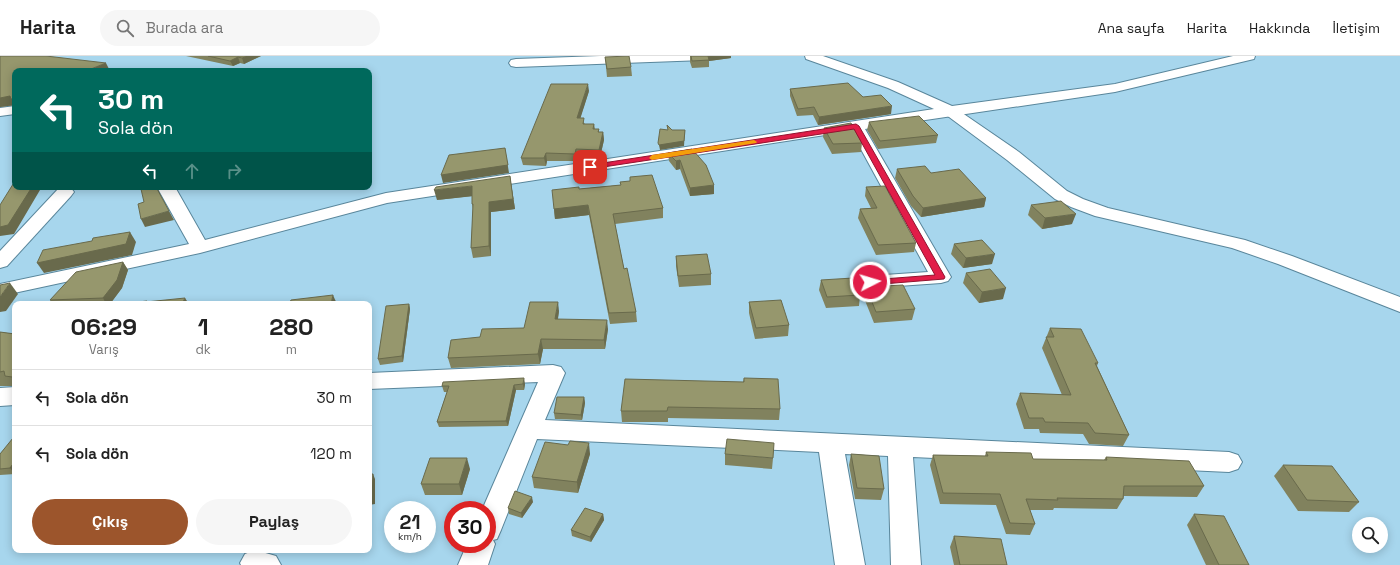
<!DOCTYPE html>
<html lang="tr">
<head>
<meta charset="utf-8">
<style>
	:root { --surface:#fff; --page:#f6f6f6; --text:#222; --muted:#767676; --line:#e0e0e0; --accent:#9c552c }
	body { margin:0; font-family:"Space Grotesk",sans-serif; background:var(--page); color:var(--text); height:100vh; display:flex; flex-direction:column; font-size:15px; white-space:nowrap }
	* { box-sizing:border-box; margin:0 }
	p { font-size:13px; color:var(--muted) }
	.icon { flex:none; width:22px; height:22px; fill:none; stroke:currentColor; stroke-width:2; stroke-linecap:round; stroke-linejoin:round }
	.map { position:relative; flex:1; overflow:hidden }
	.panel { position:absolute; left:12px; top:245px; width:360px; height:252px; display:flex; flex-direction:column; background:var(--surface); border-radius:8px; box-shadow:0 2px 10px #0003 }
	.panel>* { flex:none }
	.top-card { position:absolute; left:12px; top:12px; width:360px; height:122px; border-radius:8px; box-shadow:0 2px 10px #0003; background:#00695c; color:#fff; overflow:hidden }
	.controls { position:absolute; left:1352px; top:461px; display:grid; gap:8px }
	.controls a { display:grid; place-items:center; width:36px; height:36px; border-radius:50%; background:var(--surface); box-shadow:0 2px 10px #0003; font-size:20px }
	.speed { position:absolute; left:384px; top:445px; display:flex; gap:8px; font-size:20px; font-weight:700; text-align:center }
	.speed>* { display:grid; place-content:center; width:52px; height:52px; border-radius:50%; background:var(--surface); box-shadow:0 2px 10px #0003; line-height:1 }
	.speed small { font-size:10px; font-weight:400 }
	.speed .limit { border:6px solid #d22; background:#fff; color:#111 }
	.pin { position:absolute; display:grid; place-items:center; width:34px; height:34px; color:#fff; margin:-17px; border-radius:8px; box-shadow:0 2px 6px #0006 }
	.me { position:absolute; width:44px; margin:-22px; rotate:85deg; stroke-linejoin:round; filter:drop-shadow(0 0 3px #0008) }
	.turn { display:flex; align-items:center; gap:14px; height:84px; padding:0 20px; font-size:18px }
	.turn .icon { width:52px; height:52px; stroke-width:2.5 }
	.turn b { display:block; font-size:28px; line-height:34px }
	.lanes { display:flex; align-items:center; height:38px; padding:0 20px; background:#0003; justify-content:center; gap:20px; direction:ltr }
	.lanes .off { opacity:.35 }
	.eta { display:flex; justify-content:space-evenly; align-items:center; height:68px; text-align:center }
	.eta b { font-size:24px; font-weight:800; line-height:28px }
	.cta { display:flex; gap:8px; margin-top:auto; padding:8px 20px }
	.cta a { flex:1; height:46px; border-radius:24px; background:var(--accent); color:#fff; font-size:16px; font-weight:800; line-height:46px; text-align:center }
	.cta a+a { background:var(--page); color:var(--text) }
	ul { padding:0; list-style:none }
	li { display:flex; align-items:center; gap:12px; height:56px; padding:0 20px; border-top:1px solid var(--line) }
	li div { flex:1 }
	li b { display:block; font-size:15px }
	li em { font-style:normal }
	header { display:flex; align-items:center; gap:24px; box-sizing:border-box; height:56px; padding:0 20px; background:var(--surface); border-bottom:1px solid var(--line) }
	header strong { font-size:19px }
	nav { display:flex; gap:22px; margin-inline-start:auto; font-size:14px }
	.search { width:280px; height:36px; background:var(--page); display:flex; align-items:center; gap:10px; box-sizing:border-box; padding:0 14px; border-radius:22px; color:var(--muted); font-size:15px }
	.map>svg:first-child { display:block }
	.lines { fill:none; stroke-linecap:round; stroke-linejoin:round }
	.minor-casing { stroke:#59869b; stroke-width:2 }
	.tertiary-casing { stroke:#59869b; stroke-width:2 }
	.minor { fill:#fff; fill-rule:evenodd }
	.tertiary { fill:#fff; fill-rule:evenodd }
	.wall { fill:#81825e }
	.shaded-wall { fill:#696a4c }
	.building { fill:#96976d; stroke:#696a4c }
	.route { fill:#e11d48; stroke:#92132f }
	.slow { fill:#f59e0b }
</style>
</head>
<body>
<header>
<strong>Harita</strong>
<div class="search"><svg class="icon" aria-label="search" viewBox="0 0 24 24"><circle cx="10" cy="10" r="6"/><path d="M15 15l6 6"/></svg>Burada ara</div>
<nav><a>Ana sayfa</a><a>Harita</a><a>Hakkında</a><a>İletişim</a></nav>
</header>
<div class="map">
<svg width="1400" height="509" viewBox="0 0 1400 509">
	<rect width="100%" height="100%" fill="#a7d6ed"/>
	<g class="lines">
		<g class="minor-casing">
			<g id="minor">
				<polygon points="600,0 710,0 709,3 704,4 516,11 511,10 509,7 511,4 516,3"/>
				<polygon points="805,0 823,0 898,26 952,50 1115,28 1233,0 1255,0 1254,3 1115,36 865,73 951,221 948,225 941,227 870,232 863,230 860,226 863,222 870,220 928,216 851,75 387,147 200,197 0,240 0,228 189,188 157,131 175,131 205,184 386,137 934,53 888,32 806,3"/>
				<polygon points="15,50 15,58 0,60 0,52"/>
				<polygon points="66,131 71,132 74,136 71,140 7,210 0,212 0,195 59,132"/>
				<polygon points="553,309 561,311 565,317 545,364 1229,396 1238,399 1242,406 1238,413 1229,416 913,401 921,509 891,509 888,400 845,398 865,509 835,509 819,396 537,383 501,474 497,483 493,484 495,488 488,509 458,509 467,488 487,488 487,454 482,454 538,326 369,333 369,317"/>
				<polygon points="15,331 15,349 0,350 0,332"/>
				<polygon points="255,494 276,500 281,509 241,509 240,507 245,498"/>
			</g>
		</g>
		<g class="tertiary-casing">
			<polygon id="tertiary" points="950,50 955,52 1019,96 1067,135 1083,143 1108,152 1245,184 1292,200 1400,241 1400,256 1278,208 1232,192 1095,160 1071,151 1055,143 1007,104 945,58 942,55 945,52"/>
		</g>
		<use href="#minor" class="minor"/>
		<use href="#tertiary" class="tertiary"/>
	</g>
	<g class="wall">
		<polygon points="0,0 110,15 15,15 15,49 0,51"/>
		<polygon points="186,0 261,0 244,8 240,7 233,10"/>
		<polygon points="690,0 731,0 731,2 709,5 709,11 692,12 690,6"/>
		<polygon points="605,1 631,11 632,20 607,21"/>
		<polygon points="790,33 863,41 891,58 818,69 813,59 797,60 790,40"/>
		<polygon points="589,35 580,62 585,68 594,68 595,73 599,73 599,76 603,76 604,84 600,101 577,101 576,105 547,105 546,110 523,109 521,102"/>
		<polygon points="869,66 938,79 936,87 878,93 867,74"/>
		<polygon points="824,72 862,87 861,96 832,98 823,81"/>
		<polygon points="692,93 714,138 690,140 680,113 676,114 669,105 668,97"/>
		<polygon points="897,113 931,117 986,142 984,151 921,161 911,150 895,122"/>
		<polygon points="510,120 515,153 491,156 491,200 473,202 471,192 473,153 472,148 472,140 437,144"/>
		<polygon points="620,126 663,152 663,162 615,168 624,213 636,256 637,266 610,268 589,159 555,163 554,153 579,133 621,129"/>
		<polygon points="866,131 916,187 914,196 876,199 858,162 860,153 871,152 865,140"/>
		<polygon points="1031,149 1072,168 1042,173 1028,159"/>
		<polygon points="954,188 992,208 963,212 951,198"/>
		<polygon points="676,200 711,218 711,229 679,231 676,210"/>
		<polygon points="123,206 128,214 122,232 110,248 53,248 50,244"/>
		<polygon points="966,217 1003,243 979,247 963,227"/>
		<polygon points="821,224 860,239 859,250 826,252 819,234"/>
		<polygon points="866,231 915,253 912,264 874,267 864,242"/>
		<polygon points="749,246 789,269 788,280 755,283 749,257"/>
		<polygon points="409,248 410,253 403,306 380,309 378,303"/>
		<polygon points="559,255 558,263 608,273 605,293 543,293 540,308 451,312 448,302 480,281 524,272"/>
		<polygon points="1050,272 1098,307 1097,310 1129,379 1123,390 1089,388 1083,378 1040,377 1039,373 1024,373 1016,348 1020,337 1062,339 1042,292"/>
		<polygon points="0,276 15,278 15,333 12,330 0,330"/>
		<polygon points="744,322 780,353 779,364 668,362 668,366 622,366 621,355 743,326"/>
		<polygon points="525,328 524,334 516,334 508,370 439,371 437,366 447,336 444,336 442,330"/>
		<polygon points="584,341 585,347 582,364 555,363 554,357"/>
		<polygon points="15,382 15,418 0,419 0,398"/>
		<polygon points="568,389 590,398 578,437 534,432 532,421"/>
		<polygon points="986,396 1033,403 1104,404 1106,401 1204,430 1197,441 1124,440 1123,443 1117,453 1054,452 1053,454 1030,454 1035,468 1030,479 1006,478 996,449 940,448 930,409 933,399 985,400"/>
		<polygon points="725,398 773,402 772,413 725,409"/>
		<polygon points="851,398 884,433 881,444 855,443 849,409"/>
		<polygon points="1283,409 1359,446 1349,456 1298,455 1274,420"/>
		<polygon points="470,413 462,439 425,439 421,428"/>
		<polygon points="533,446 522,462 509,458 508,452"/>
		<polygon points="603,458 604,464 591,486 572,480 571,474"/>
		<polygon points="1194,458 1249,509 1206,509 1187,469"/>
		<polygon points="954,480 1007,509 954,509 950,491"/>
	</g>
	<g class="shaded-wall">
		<polygon points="248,0 261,0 244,8 242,2"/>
		<polygon points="707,0 731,0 731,2 709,5"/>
		<polygon points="238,1 240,7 233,10 230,5"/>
		<polygon points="106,7 110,15 86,15"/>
		<polygon points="588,28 589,35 578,70 577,62"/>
		<polygon points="10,40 15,49 0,51 0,42"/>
		<polygon points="892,50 891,58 818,69 819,61"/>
		<polygon points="685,74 684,90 660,94 659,89"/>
		<polygon points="603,76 604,84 600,101 599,94"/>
		<polygon points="505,92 509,117 443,127 441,119"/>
		<polygon points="576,93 577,101 576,105 575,98"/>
		<polygon points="546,97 547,105 546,110 544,102"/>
		<polygon points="680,104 680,113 676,114 676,105"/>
		<polygon points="510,120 515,153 491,156 491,200 489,190 489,146"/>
		<polygon points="714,129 714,138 690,140 690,132"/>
		<polygon points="472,130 474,140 437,144 434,134"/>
		<polygon points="32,131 46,131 45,134 40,134 14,178 0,180 0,171"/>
		<polygon points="986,142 984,151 921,161 923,152"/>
		<polygon points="588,149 589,159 555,163 554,153"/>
		<polygon points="169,155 174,164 145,171 141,163"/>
		<polygon points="1076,158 1072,168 1042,173 1045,162"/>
		<polygon points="130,176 136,186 132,199 44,217 37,207"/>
		<polygon points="995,198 992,208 963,212 966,202"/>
		<polygon points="123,206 128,214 122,232 110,248 106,248 103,242"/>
		<polygon points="10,227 18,238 6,255 0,256 0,241"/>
		<polygon points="1006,232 1003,243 979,247 982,236"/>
		<polygon points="333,239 337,248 331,248"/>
		<polygon points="185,242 189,248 182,248"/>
		<polygon points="558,246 559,255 556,273 555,263"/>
		<polygon points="409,248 410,253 403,306 402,300"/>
		<polygon points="607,264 608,273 605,293 604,284"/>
		<polygon points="541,283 543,293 540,308 538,298"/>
		<polygon points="12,321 15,321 15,325"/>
		<polygon points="524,322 525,328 524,334 523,328"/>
		<polygon points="514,329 516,334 508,370 506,365"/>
		<polygon points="584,341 585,347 582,364 581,359"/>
		<polygon points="589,387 590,398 578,437 577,426"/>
		<polygon points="467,402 470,413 462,439 459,428"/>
		<polygon points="15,405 15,418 10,412"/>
		<polygon points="373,418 375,423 375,448 369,449 369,443"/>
		<polygon points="532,441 533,446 522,462 521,457"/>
		<polygon points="603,458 604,464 591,486 590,481"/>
	</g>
	<g class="building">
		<polygon points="0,0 46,0 106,7 86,15 15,15 15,43 11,43 10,40 0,42"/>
		<polygon points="208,0 248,0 242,2 238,1 230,5"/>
		<polygon points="629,0 631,11 607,13 605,1"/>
		<polygon points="691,0 708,0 709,4 692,5"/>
		<polygon points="848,27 863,41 881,39 892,50 819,61 814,51 798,53 790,33"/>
		<polygon points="551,28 588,28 577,62 584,62 583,68 594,68 593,73 599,73 598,76 603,76 599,94 576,93 575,98 546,97 544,102 521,102"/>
		<polygon points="919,60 938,79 880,85 869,66"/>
		<polygon points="851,67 862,87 833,88 824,72"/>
		<polygon points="667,69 672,74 685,74 684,85 659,89 658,87 660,73 668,74"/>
		<polygon points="505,92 508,109 441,119 449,99"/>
		<polygon points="692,93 706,109 714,129 690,132 680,104 676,105 668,97"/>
		<polygon points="925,110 931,117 959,113 986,142 923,152 913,140 897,113"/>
		<polygon points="652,119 663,152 613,158 624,213 627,212 636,256 609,257 588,149 554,153 552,134 579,131 579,133 621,129 620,126 630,125 630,121"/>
		<polygon points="510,120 513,143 489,146 489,190 471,192 473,148 472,148 472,130 434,134 436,131"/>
		<polygon points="15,125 15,131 32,131 8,169 0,171 0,149"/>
		<polygon points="885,130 916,187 878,189 860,153 877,152 866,131"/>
		<polygon points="150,131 156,131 169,155 141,163 138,148 144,146 141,133"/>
		<polygon points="1061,145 1076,158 1045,162 1031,149"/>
		<polygon points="130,176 126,188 37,207 43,194 92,185 93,182"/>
		<polygon points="982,184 995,198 966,202 954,188"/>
		<polygon points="707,198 711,218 678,220 676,200"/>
		<polygon points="123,206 117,224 103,242 50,244 76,216"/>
		<polygon points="990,213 1006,232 982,236 966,217"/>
		<polygon points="853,222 860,239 827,241 821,224"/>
		<polygon points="10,227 0,241 0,229"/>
		<polygon points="903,229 915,253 876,256 866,231"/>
		<polygon points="333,239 331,248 289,248 291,244"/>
		<polygon points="185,242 182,248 121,248 147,245 146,246"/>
		<polygon points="781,244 789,269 756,272 749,246"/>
		<polygon points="530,246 558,246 555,263 607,264 604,284 541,283 538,298 448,302 451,284 480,281 482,273 524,272"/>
		<polygon points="409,248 402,300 378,303 386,250"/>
		<polygon points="1050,272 1081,273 1098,307 1095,307 1129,379 1095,377 1088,367 1045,366 1043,362 1029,362 1020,337 1071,339 1046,281 1054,281"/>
		<polygon points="0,276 15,278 15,321 12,321 5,320 4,315 0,316"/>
		<polygon points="524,322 523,328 514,329 506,365 437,366 449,330 442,330 443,326"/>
		<polygon points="744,322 778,323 780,353 668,351 667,355 621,355 625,323 744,326"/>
		<polygon points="557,341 584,341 581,359 554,357"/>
		<polygon points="13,382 15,382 15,405 10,412 0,413 0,398"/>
		<polygon points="727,383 774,387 773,402 725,398"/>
		<polygon points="570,385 589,387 577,426 532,421 545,386 568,389"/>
		<polygon points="986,396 1031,397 1033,403 1107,404 1106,401 1189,405 1204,430 1124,430 1123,443 1057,442 1058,444 1026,443 1035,468 1010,467 1000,438 943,437 933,399 988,400"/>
		<polygon points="851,398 879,400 884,433 857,432"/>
		<polygon points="430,402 467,402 459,428 421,428"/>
		<polygon points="1283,409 1332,410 1359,446 1307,444"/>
		<polygon points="369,418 373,418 372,443 369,443"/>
		<polygon points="515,435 532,441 521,457 508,452"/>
		<polygon points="585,452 603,458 590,481 571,474"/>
		<polygon points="1194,458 1224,460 1249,509 1219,509"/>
		<polygon points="954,480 1001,483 1007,509 960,509"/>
	</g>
	<polygon class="route" points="856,68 859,70 945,221 944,223 870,229 865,226 870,224 935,219 854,73 590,113 586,111 590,109"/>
	<polygon class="slow" points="754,84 757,86 756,87 652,104 649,102 652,99"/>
</svg>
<div class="controls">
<a><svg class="icon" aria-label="search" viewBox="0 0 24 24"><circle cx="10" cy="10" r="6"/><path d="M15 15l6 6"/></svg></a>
</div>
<div class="speed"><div>21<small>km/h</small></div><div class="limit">30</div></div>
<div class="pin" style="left:590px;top:111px;background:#d93025"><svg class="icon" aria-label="arrive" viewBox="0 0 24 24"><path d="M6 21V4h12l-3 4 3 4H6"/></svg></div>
<svg class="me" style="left:870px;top:226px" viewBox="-20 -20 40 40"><circle r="17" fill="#e11d48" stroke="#fff" stroke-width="3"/><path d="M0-11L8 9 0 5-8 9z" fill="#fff"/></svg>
<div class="top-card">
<div class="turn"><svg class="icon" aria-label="left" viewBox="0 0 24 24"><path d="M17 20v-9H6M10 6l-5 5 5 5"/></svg><div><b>30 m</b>Sola dön</div></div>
<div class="lanes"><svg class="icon" aria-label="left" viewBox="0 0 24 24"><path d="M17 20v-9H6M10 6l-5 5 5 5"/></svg><svg class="icon off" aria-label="ahead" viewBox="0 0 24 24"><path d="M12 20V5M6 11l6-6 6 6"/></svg><svg class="icon off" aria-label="right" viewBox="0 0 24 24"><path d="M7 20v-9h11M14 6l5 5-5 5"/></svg></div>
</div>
<section class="panel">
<div class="eta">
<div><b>06:29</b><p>Varış</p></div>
<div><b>1</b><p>dk</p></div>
<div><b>280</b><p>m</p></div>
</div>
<ul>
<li><svg class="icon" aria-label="left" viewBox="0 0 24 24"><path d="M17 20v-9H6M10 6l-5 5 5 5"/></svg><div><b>Sola dön</b></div><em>30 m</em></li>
<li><svg class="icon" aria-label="left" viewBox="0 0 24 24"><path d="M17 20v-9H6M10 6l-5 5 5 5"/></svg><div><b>Sola dön</b></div><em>120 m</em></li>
</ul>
<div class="cta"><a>Çıkış</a><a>Paylaş</a></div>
</section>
</div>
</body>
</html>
